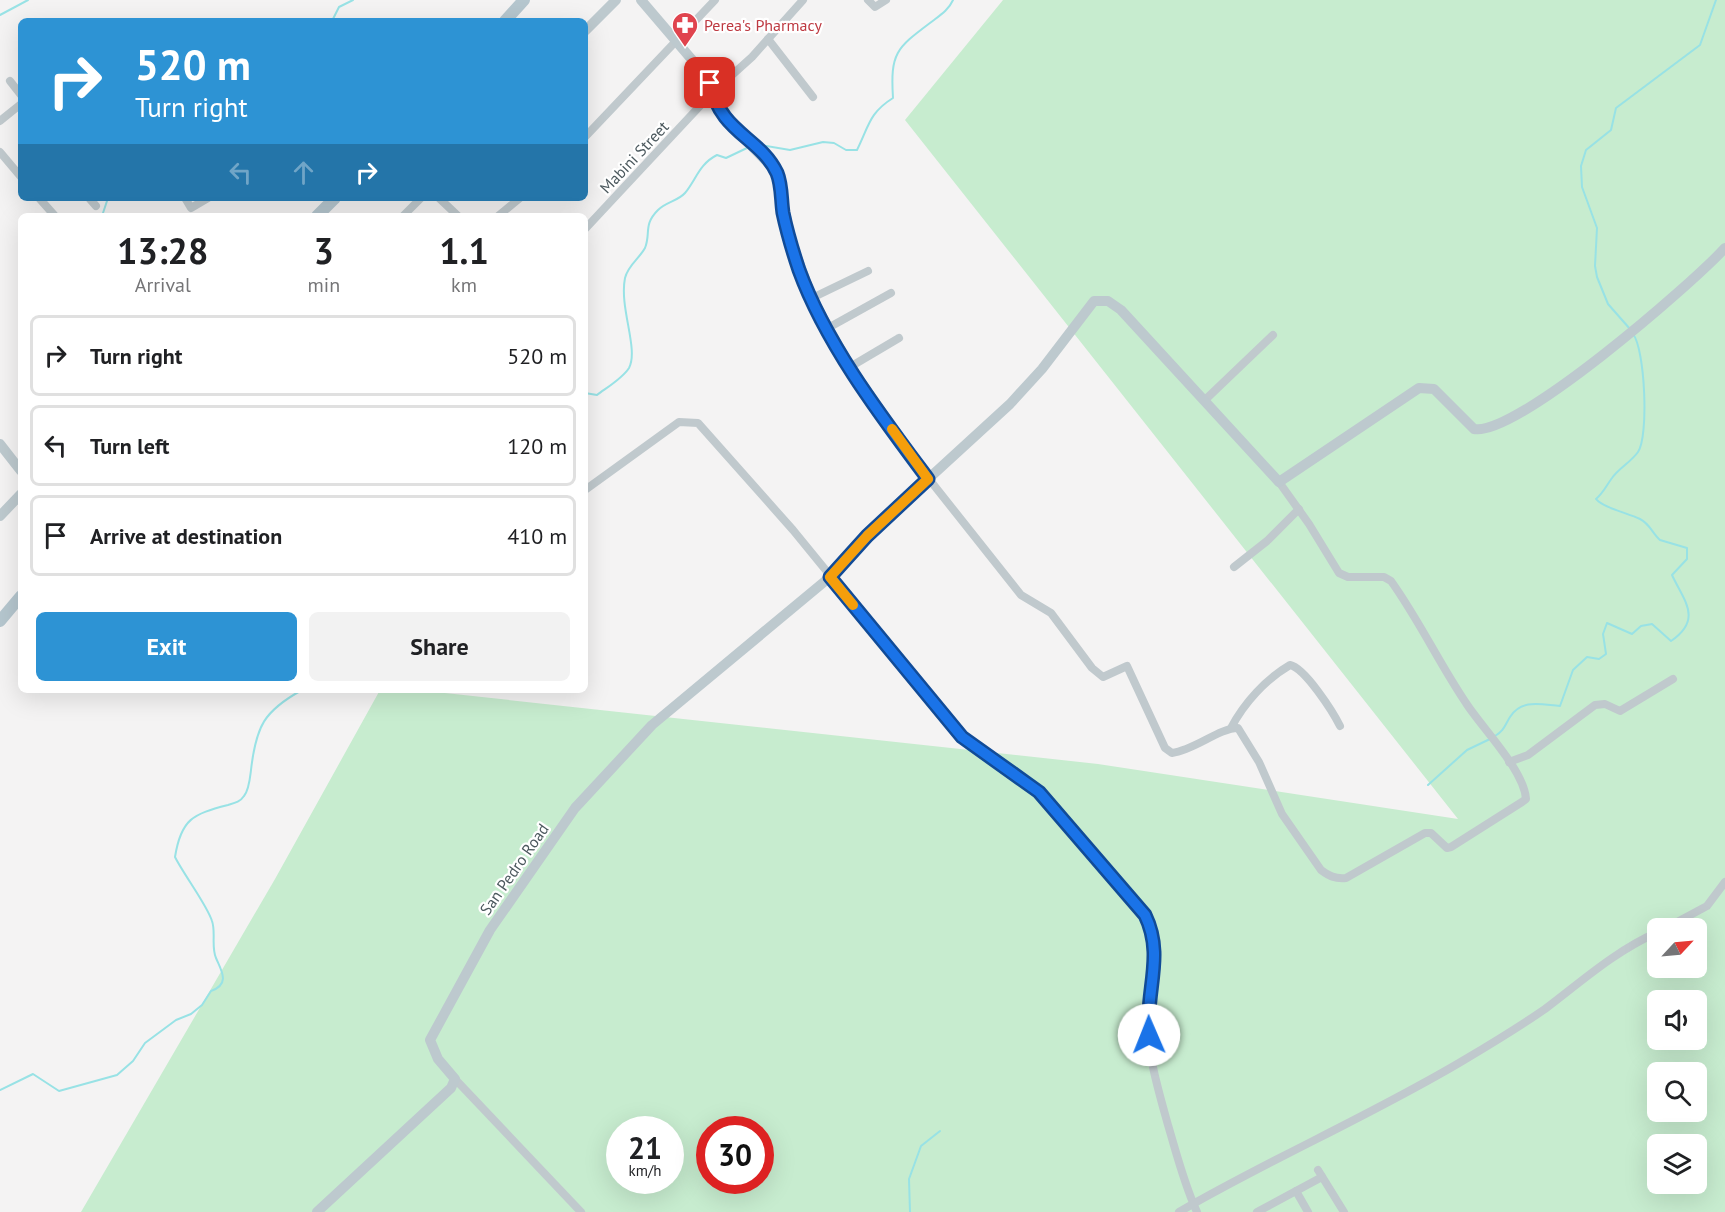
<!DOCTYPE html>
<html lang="en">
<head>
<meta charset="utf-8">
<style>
	:root { --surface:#fff; --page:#f2f2f2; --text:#202124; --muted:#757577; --line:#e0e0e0; --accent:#2d93d4 }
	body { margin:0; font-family:"PT Sans",sans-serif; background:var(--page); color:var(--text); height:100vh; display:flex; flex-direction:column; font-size:22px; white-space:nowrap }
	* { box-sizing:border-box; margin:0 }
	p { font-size:20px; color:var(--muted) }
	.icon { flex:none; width:33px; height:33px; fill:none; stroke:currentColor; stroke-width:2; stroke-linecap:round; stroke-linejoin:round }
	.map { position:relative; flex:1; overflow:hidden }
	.details { position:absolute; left:18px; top:213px; width:570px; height:480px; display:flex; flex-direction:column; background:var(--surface); border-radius:9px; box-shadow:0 6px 24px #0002 }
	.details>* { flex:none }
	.guide { position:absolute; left:18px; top:18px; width:570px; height:183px; border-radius:9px; box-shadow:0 6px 24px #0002; background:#2d93d4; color:#fff; overflow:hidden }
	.needle { width:39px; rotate:64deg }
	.buttons { position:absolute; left:1647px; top:918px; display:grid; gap:12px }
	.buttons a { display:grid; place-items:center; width:60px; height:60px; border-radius:9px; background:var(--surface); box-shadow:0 6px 24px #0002; font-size:30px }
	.speed { position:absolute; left:606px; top:1116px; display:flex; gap:12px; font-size:30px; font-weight:700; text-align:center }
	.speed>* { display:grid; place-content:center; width:78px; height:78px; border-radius:50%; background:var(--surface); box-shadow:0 6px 24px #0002; line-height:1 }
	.speed small { font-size:15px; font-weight:400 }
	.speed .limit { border:9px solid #d22; background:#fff; color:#111 }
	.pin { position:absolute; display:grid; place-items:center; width:51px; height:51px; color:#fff; margin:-26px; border-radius:12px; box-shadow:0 3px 9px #0006 }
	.me { position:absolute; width:66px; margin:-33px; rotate:359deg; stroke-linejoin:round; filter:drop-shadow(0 0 4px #0008) }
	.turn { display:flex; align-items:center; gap:21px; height:126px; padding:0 18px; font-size:27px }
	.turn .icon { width:78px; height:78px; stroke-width:2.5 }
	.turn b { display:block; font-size:42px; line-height:51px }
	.lanes { display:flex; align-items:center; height:57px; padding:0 18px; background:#0003; justify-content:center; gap:30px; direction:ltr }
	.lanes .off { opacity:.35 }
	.eta { display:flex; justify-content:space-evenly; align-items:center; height:102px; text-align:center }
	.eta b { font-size:36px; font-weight:700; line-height:42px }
	.cta { display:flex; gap:12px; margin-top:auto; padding:12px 18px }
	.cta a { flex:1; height:69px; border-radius:9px; background:var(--accent); color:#fff; font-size:24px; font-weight:700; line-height:69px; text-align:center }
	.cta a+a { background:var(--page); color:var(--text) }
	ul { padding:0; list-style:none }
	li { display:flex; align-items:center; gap:18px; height:81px; margin:0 12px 9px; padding:0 6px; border:3px solid var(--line); border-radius:9px }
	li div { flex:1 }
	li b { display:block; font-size:22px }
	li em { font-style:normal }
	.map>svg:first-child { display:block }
	.green { fill:#c7eccf; fill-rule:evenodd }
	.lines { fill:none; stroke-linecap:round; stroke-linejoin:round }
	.stream { stroke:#98e2e5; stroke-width:2 }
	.street { stroke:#c0c9cd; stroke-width:8 }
	.secondary { stroke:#bdc9ce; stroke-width:10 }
	.primary { stroke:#b5c6ce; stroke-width:12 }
	.route-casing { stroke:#114b97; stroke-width:15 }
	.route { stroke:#1a73e8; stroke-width:10 }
	.slow { stroke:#f59e0b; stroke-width:10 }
	.labels { text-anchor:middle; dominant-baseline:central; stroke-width:4.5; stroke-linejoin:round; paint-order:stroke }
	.health-label { font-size:16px; fill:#be3a42; stroke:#fff; text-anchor:start }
	.street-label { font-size:16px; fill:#4c595e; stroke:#fff }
</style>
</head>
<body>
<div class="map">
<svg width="1725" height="1212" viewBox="0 0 1725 1212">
	<rect width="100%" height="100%" fill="#f4f3f3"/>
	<path class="green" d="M 1003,0 L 1725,0 L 1725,1212 L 81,1212 L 275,879 L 380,690 L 417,690 L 1098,764 L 1458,819 L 905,120 ZM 1658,928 L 1696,928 L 1696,968 L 1658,968 ZM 1658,1000 L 1696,1000 L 1696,1040 L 1658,1040 ZM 1658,1072 L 1696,1072 L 1696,1112 L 1658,1112 ZM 620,1130 L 670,1130 L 670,1180 L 620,1180 ZM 710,1130 L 760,1130 L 760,1180 L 710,1180 ZM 1658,1144 L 1696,1144 L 1696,1184 L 1658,1184 Z"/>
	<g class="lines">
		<g class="stream">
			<polyline points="0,15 28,0"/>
			<polyline points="332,21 339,7 353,0"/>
			<path d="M 755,144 L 790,150 L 823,142 L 834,143 L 846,150 L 857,150 C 869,126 869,113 893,98 C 890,51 897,48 934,20 C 942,14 949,9 953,0"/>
			<polyline points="102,216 108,198"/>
			<polyline points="1630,329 1608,304 1597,277 1595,266 1597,228 1582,187 1581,166 1586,150 1611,130 1616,108 1700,45 1716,0"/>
			<path d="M 585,393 L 597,395 C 606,388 622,379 629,368 C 639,349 619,308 625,278 C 628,265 639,259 645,248 C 651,233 643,225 658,210 C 666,202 678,201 685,193 C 696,180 699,164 717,155 L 726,158 L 747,148"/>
			<path d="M 1495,736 C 1504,731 1505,725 1510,717 C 1522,698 1543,705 1560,706 L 1573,670 L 1587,657 L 1599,659 L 1606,654 L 1603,634 L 1607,623 L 1632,634 L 1641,626 L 1652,624 L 1671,641 C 1703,619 1684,601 1672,575 L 1687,559 L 1687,548 L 1660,540 C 1652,533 1650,524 1640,519 C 1628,513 1603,508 1596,499 C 1604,492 1606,486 1612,478 C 1619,468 1631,462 1638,452 C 1649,436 1645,349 1633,334"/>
			<polyline points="1428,785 1467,750 1490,739"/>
			<path d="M 0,1090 L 33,1074 L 59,1091 L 117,1075 L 133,1061 L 145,1043 L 176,1020 L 191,1014 L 202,1005 L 211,991 C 231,984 221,970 216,958 C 211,947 216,932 212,921 C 207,905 184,875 175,857 C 181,819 193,814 228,805 C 235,803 240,802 244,796 C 249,790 250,778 251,770 C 256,726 264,711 302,690"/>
			<polyline points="910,1212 909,1179 921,1146 940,1131"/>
		</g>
		<g class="street">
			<polyline points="868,0 875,7 886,0"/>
			<polyline points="768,39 813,97"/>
			<polyline points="10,81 21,95"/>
			<polyline points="0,121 21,104"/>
			<polyline points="585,137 715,0"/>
			<polyline points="0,152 21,177"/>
			<polyline points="39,198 55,216"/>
			<polyline points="89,198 96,206"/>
			<polyline points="185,198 191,208 208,198"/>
			<polyline points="439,198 458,216"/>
			<polyline points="403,216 421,198"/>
			<polyline points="498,216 520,198"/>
			<polyline points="585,229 712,93 752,57 803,0"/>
			<polyline points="812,298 868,271"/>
			<polyline points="828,328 891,293"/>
			<polyline points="850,367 899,338"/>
			<polyline points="1205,400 1273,335"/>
			<path d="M 929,479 L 1021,595 L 1051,613 L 1092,668 L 1103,677 L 1127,666 L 1165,748 L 1172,753 C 1195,750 1219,728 1238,728 L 1259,762 L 1282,814 L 1321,870 C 1329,876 1335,879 1346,878 L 1425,833 L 1431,833 L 1447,848 L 1451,847 L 1522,802 L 1526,799 C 1524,770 1482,728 1466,703 C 1439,663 1419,620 1391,581 L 1384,577 L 1348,577 L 1339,573 L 1309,524 L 1279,482"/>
			<path d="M 585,490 L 679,422 L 698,423 L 793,530 L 962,737 L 1039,792 L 1145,915 C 1165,955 1147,978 1147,1018 C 1148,1056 1158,1089 1168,1125 C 1177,1155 1184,1184 1197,1212"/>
			<polyline points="1234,567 1267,541 1299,509"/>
			<path d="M 1231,728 C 1244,703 1266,679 1290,665 C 1305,668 1333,712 1340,726"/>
			<polyline points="1509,762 1528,755 1595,705 1605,704 1620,711 1673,679"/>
			<polyline points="1666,928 1707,906 1725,882"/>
			<polyline points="455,1079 581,1212"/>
			<polyline points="1318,1170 1344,1212"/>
			<polyline points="1296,1191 1308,1212"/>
			<path d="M 1179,1212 C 1272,1158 1372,1115 1464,1060 C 1491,1044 1519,1027 1545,1009 C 1582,981 1615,951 1658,932"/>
			<polyline points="1257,1212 1322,1177"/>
		</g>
		<g class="secondary">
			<polyline points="641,0 705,75 714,100 728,122 777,172 791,241 812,298 850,367 929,479"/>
			<polyline points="585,31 616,0"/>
			<polyline points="0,444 21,471"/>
			<polyline points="0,516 21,494"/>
			<path d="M 317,1212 L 451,1088 L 455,1079 L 438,1059 L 430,1040 L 490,930 L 575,808 L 652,725 L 830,577 L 903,502 L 1010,404 L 1042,369 L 1094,301 L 1108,301 L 1121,310 L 1279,482 L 1419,388 L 1434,389 L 1474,429 C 1516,437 1692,284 1725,248"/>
		</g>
		<g class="primary">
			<polyline points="505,21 524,0"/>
			<polyline points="317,216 335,198"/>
			<polyline points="0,621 21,596"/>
		</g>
	</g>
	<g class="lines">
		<g class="route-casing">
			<path id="route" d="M 710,83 C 720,133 760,137 777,173 C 782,185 781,200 783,213 C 787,232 793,252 799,270 C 826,344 881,416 928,479 L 867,536 L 830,577 L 962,737 L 1039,792 L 1145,915 C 1165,956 1145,991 1149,1035"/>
		</g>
		<use href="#route" class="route"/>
		<polyline class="slow" points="853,605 830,577 867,536 928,479 892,429"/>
	</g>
	<defs>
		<g id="pharmacy-pin" transform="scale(1.35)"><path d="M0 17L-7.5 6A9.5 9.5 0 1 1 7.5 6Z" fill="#e0444e" stroke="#fff"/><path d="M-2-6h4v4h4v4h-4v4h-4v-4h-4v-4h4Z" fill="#fff"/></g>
	</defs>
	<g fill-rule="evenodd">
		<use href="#pharmacy-pin" x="685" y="25"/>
	</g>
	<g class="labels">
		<g class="health-label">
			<text x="704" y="25">Perea's Pharmacy</text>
		</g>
		<g class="street-label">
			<text transform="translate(634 157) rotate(-47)">Mabini Street</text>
			<text transform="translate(514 869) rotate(-55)">San Pedro Road</text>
		</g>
	</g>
</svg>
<div class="buttons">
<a><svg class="needle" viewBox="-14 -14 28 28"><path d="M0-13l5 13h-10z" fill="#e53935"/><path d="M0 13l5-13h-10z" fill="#757577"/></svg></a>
<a><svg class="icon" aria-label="sound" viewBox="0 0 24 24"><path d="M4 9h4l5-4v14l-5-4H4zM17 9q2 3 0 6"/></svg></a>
<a><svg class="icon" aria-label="search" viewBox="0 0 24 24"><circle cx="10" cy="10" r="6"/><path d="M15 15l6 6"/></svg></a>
<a><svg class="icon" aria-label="layers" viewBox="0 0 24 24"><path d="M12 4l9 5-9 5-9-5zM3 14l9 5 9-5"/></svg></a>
</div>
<div class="speed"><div>21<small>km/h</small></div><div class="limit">30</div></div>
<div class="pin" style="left:710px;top:83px;background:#d93025"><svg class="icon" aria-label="arrive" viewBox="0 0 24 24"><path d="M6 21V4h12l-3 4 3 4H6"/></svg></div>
<svg class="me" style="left:1149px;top:1035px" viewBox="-20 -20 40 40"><circle r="19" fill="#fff"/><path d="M0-13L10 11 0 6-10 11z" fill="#1a73e8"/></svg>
<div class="guide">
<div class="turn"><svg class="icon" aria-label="right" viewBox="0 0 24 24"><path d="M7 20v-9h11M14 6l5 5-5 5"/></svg><div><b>520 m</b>Turn right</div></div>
<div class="lanes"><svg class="icon off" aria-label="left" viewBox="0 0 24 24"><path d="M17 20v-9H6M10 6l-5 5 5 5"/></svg><svg class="icon off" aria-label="ahead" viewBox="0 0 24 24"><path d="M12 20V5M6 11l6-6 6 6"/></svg><svg class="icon" aria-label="right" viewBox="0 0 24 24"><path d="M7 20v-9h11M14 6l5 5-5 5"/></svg></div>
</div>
<section class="details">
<div class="eta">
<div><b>13:28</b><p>Arrival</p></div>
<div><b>3</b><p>min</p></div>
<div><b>1.1</b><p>km</p></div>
</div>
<ul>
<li><svg class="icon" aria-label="right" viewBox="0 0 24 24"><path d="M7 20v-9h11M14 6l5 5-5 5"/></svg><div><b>Turn right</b></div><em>520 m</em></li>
<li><svg class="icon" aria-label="left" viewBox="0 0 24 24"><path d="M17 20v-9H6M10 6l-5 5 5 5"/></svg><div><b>Turn left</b></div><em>120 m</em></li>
<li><svg class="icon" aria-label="arrive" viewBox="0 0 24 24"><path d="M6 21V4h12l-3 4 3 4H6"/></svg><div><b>Arrive at destination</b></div><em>410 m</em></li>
</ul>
<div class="cta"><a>Exit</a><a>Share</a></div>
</section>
</div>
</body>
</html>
